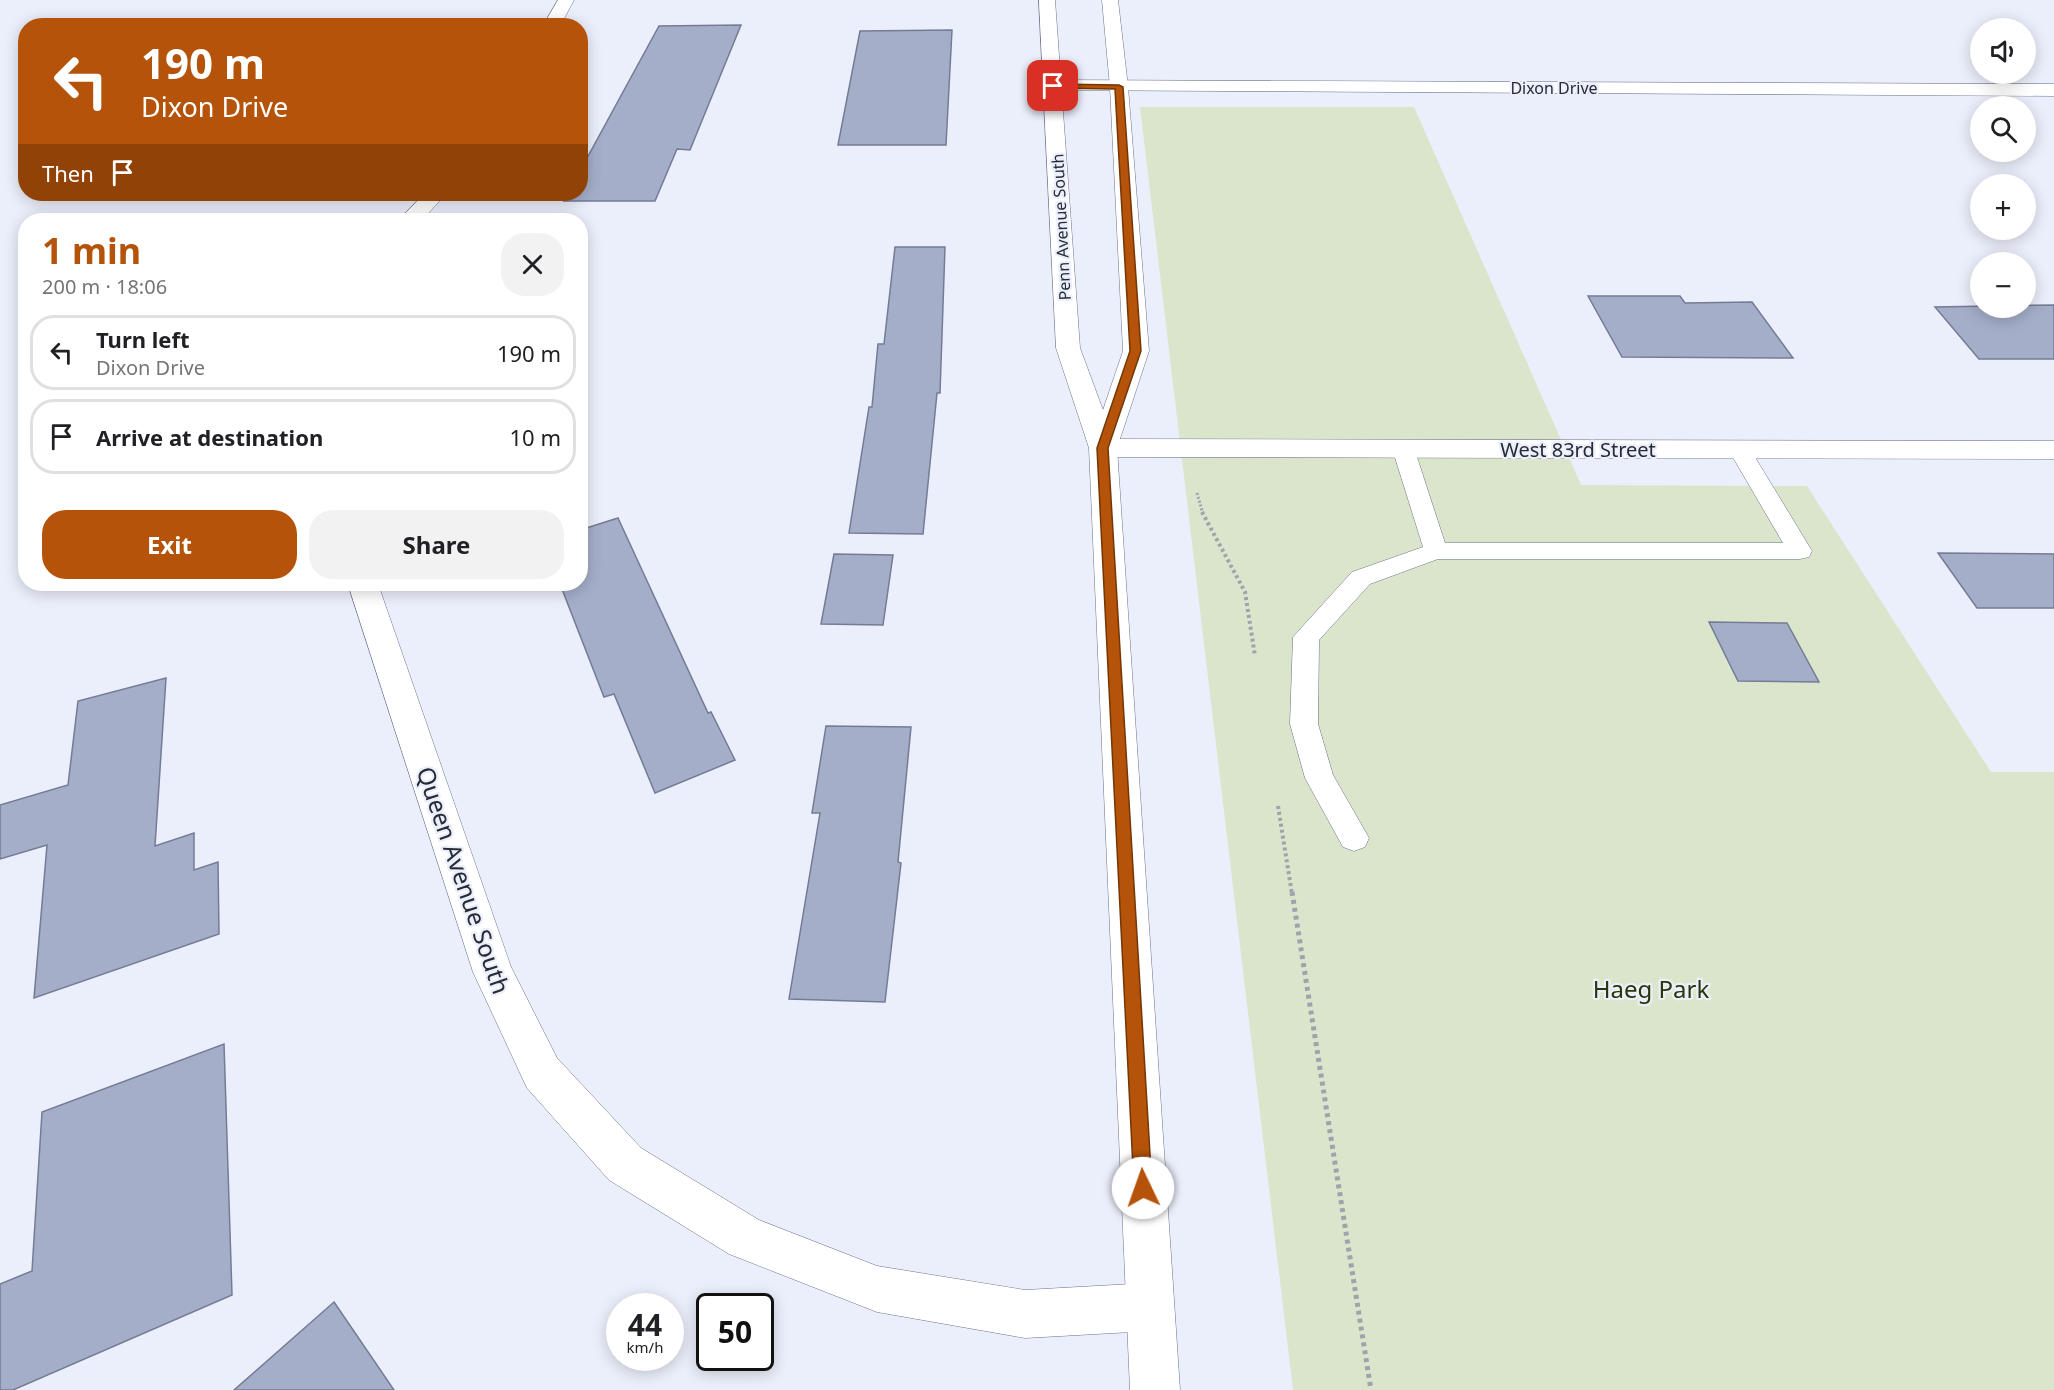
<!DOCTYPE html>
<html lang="en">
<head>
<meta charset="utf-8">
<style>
	:root { --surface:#fff; --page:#f2f2f2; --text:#202124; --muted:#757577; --line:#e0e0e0; --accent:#b45309 }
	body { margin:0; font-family:"Noto Sans",sans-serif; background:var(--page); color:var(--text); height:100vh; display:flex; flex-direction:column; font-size:22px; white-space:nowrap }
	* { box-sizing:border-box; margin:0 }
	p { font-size:20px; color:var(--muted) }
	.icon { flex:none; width:33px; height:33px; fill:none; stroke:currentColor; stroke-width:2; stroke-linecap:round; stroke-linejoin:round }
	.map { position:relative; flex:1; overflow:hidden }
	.panel { position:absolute; left:18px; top:213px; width:570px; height:378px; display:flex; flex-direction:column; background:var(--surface); border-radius:24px; box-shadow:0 3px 15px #0003 }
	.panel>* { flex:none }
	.top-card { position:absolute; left:18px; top:18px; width:570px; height:183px; border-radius:24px; box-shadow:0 3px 15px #0003; background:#b45309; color:#fff; overflow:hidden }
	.controls { position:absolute; left:1970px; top:18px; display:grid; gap:12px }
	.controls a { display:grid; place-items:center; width:66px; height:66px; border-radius:50%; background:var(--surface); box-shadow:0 3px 15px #0003; font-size:30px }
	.speed { position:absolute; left:606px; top:1293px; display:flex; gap:12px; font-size:30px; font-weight:700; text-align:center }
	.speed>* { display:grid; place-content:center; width:78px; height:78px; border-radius:50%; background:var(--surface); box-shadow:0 3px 15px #0003; line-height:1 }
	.speed small { font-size:15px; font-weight:400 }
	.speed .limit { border:3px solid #111; border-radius:9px; background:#fff; color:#111 }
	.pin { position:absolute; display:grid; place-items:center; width:51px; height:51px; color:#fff; margin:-26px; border-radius:12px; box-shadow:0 3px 9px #0006 }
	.me { position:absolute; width:66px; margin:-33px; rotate:357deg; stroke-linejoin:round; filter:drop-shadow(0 0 4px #0008) }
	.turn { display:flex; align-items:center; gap:21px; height:126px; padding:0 24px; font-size:27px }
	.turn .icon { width:78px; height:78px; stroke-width:2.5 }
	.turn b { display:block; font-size:42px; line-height:51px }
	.then { display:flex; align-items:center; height:57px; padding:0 24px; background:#0003; gap:12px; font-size:22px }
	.round { display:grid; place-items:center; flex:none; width:63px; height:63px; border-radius:24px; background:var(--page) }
	.headline { display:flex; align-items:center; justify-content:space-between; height:102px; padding:0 24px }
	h1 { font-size:36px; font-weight:700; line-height:45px; color:var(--accent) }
	.cta { display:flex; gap:12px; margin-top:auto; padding:12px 24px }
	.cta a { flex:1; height:69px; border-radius:24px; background:var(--accent); color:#fff; font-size:24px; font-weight:700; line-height:69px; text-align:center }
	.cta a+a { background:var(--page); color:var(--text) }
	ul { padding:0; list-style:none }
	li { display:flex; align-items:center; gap:18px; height:75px; margin:0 12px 9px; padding:0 12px; border:3px solid var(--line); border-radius:24px }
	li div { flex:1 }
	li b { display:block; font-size:22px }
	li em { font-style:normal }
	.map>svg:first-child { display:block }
	.green { fill:#dbe5cc }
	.building { fill:#a5aec9; stroke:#747c95; stroke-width:1.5 }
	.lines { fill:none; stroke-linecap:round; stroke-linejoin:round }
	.lane-casing { stroke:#6a728c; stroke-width:1 }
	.street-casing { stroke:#6a728c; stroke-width:1 }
	.secondary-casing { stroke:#6a728c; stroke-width:1 }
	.path-far2 { stroke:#9fa3ae; stroke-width:3; stroke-dasharray:2 2; stroke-linecap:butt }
	.path-far1 { stroke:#9fa3ae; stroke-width:4; stroke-dasharray:3 3; stroke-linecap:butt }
	.path { stroke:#9fa3ae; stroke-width:5; stroke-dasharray:4 4; stroke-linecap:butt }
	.lane { fill:#fff; fill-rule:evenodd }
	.street { fill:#fff; fill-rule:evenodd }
	.secondary { fill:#fff; fill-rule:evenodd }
	.route { fill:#b45309; stroke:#753606; stroke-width:1.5 }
	.labels { text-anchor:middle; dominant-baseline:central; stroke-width:4.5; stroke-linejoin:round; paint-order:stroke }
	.far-street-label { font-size:16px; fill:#272b35; stroke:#ebeffb }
	.street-label { font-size:20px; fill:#272b35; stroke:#ebeffb }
	.near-street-label { font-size:24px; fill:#272b35; stroke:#ebeffb }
	.near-park-label { font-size:24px; fill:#293607; stroke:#ebeffb }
</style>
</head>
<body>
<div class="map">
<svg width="2054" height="1390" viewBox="0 0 2054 1390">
	<rect width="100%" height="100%" fill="#ebeffb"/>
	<polygon class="green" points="1140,107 1414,107 1581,485 1807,486 1991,772 2054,772 2054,1390 1293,1390"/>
	<g class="building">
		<polygon points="741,25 690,150 677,149 655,201 564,201 568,194 580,194 580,171 659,26"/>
		<polygon points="952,30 946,145 838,145 860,31"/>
		<polygon points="895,247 945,247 940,393 937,393 923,534 849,533 869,407 872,407 878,344 884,344"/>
		<polygon points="1588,296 1680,296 1685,303 1752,302 1793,358 1622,357"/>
		<polygon points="2054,305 2054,359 1979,359 1935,307"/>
		<polygon points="618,518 708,713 711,712 735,760 655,793 614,694 604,697 560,584 580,584 580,530"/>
		<polygon points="1938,553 2054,554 2054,608 1977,608"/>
		<polygon points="834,554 893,555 883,625 821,624"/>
		<polygon points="1709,622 1787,623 1819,682 1738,681"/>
		<polygon points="166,678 155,846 194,833 194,870 218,862 219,934 34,998 47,845 0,859 0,805 68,785 78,701"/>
		<polygon points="826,726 911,727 898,862 901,863 885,1002 789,999 820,813 812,813"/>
		<polygon points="224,1044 232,1295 13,1390 0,1390 0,1284 32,1271 42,1112"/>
		<polygon points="334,1302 394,1390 234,1390"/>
	</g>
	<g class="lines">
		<g class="lane-casing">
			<polygon id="lane" points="1403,441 1411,443 1414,448 1445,543 1783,543 1728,449 1731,444 1747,444 1812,551 1809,557 1800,559 1438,559 1370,584 1319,640 1318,724 1333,775 1369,838 1365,847 1354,851 1343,847 1305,778 1290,724 1293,637 1352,572 1423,547 1392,448 1395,443"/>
		</g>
		<g class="street-casing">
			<g id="street">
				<polygon points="558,0 574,0 560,26 543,26"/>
				<polygon points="1053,80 2054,84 2054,96 1046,90 1044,86"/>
				<polygon points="424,194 446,194 422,220 399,220"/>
				<polygon points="1103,439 2054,441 2054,459 1103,457 1093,454 1089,448 1093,442"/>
				<polygon points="348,584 378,584 511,967 557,1058 641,1148 759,1220 877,1266 1025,1290 1150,1283 1167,1290 1174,1307 1167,1324 1150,1331 1025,1338 877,1312 729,1254 609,1180 527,1088 473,972"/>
			</g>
		</g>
		<g class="secondary-casing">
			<polygon id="secondary" points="1039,0 1055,0 1080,348 1103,410 1123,351 1110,87 1102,0 1118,0 1128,87 1149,351 1117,448 1180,1390 1130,1390 1089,448 1056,348"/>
		</g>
		<polyline class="path-far2" points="1197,493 1203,514"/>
		<g class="path-far1">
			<polyline points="1202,512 1245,592 1255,656"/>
			<polyline points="1278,806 1292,894"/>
		</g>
		<polyline class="path" points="1292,892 1371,1390"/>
		<use href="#lane" class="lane"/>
		<use href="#street" class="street"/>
		<use href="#secondary" class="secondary"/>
	</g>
	<polygon class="route" points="1053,84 1119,85 1123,87 1141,351 1108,448 1152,1188 1150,1195 1143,1197 1137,1195 1134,1188 1097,448 1130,351 1115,89 1050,88"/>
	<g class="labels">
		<g class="far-street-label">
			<text x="1554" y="88">Dixon Drive</text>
			<text transform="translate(1061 227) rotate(-93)">Penn Avenue South</text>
		</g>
		<g class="street-label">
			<text x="1578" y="449">West 83rd Street</text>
		</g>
		<g class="near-street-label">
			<text transform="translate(464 880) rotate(71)">Queen Avenue South</text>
		</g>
		<g class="near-park-label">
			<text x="1651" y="988">Haeg Park</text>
		</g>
	</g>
</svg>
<div class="controls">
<a><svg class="icon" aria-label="sound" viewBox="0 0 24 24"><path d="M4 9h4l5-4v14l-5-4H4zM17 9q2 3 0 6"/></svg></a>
<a><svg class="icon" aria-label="search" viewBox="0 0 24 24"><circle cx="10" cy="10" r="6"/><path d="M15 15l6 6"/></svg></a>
<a>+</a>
<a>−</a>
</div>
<div class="speed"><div>44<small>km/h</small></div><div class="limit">50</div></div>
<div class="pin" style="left:1053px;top:86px;background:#d93025"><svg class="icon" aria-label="arrive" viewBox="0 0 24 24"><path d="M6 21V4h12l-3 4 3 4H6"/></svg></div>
<svg class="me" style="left:1143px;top:1188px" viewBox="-20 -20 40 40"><circle r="19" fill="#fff"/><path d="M0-13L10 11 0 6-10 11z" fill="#b45309"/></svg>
<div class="top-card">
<div class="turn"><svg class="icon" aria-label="left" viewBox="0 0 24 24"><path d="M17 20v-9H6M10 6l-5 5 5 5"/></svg><div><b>190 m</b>Dixon Drive</div></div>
<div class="then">Then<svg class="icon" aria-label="arrive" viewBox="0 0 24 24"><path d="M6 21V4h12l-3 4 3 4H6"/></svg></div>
</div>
<section class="panel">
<div class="headline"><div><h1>1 min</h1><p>200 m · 18:06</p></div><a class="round"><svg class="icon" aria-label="close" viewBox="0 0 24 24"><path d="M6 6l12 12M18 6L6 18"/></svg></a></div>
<ul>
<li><svg class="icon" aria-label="left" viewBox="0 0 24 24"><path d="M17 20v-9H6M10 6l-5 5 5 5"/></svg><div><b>Turn left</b><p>Dixon Drive</p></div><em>190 m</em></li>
<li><svg class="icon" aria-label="arrive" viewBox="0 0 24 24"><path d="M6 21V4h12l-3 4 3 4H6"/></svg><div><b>Arrive at destination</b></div><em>10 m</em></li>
</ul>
<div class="cta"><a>Exit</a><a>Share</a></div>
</section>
</div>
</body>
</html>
